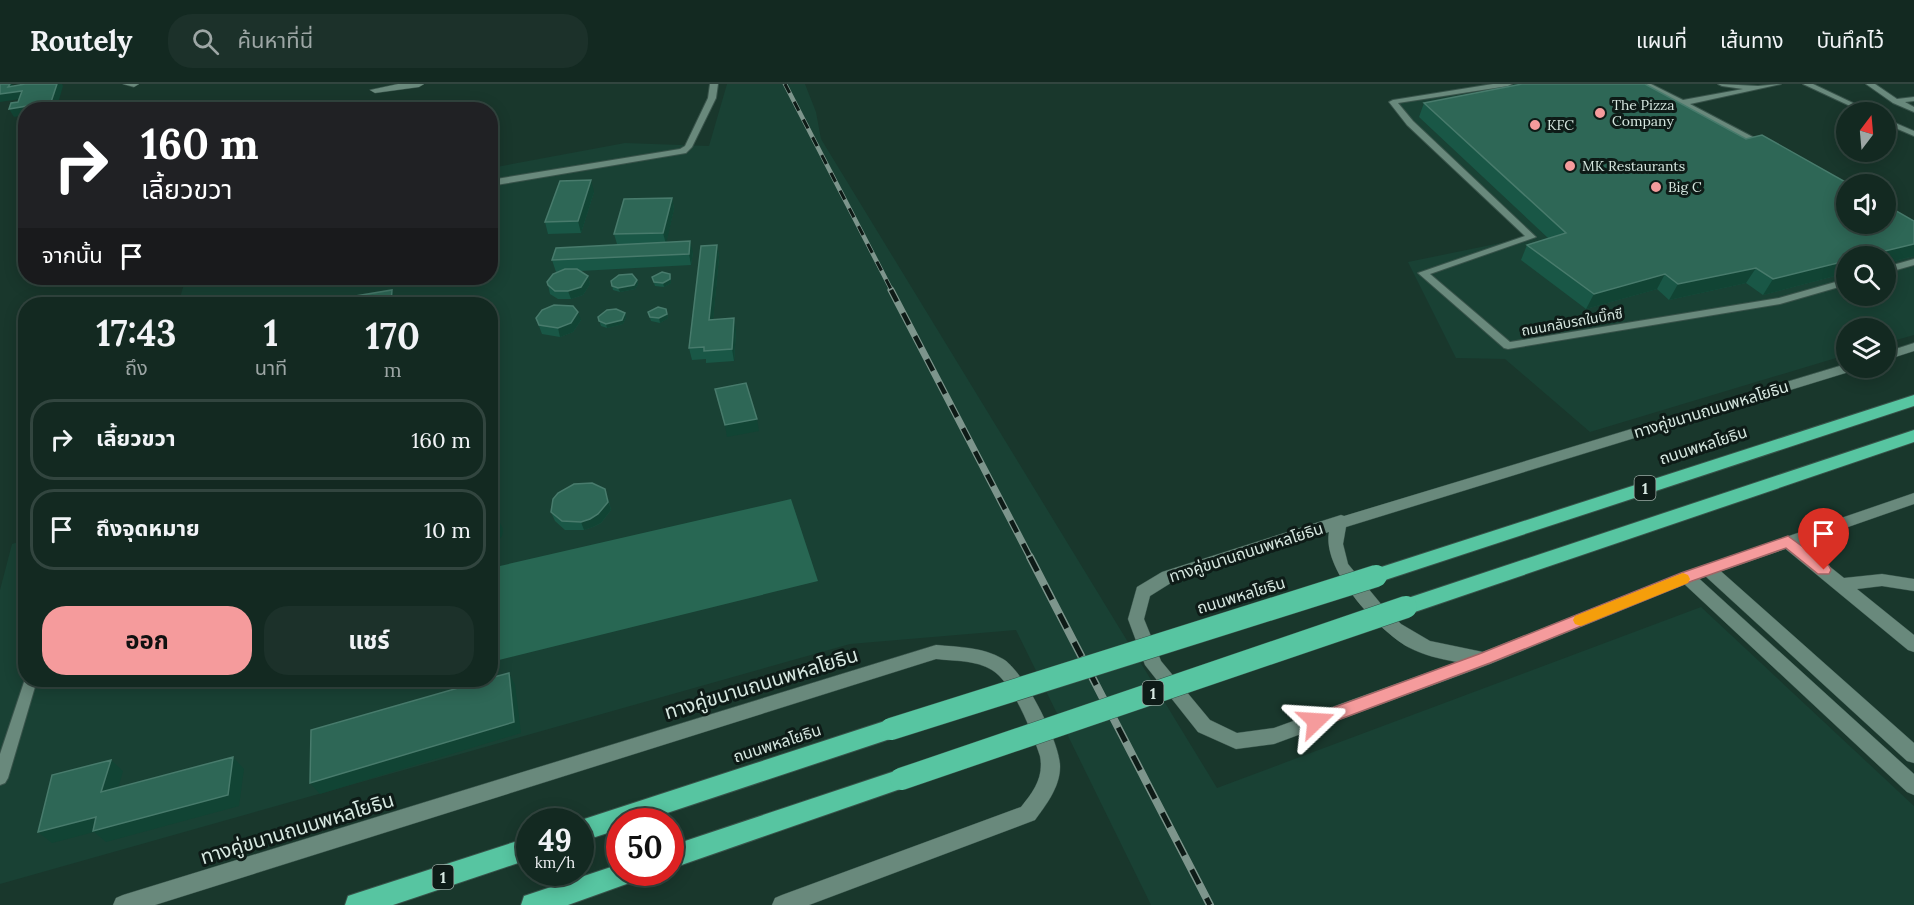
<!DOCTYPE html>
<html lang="th">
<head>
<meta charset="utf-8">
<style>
	:root { --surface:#132921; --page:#1c312a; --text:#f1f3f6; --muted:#9da6a5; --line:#32453f; --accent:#f59b9c }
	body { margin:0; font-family:Lora,"Noto Sans Thai",serif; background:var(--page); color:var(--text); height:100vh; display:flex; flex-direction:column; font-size:22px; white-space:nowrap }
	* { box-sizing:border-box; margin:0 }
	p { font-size:20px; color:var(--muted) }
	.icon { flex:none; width:33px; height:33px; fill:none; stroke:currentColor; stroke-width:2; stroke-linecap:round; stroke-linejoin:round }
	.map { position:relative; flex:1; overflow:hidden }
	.details { position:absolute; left:18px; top:213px; width:480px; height:390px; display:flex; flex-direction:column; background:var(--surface); border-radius:24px; box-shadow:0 3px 15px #0003,0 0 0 2px var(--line) }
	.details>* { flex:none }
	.hud { position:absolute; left:18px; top:18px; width:480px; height:183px; border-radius:24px; box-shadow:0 3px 15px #0003,0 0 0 2px var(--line); background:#202124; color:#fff; overflow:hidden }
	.needle { width:39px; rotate:16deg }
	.fabs { position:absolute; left:1836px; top:18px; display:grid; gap:12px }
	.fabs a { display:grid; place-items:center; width:60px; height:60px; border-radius:50%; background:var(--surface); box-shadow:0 3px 15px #0003,0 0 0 2px var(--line); font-size:30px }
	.speed { position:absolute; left:516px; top:724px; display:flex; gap:12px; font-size:30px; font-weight:700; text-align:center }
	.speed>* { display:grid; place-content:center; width:78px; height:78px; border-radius:50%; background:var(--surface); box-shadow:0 3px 15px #0003,0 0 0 2px var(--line); line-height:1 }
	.speed small { font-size:15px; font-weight:400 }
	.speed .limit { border:9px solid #d22; background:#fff; color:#111 }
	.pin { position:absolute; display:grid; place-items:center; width:51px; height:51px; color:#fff; margin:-62px -26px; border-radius:50% 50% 50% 0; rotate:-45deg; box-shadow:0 0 6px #0007 }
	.pin .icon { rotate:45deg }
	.me { position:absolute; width:66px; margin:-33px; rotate:70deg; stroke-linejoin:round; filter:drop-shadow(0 0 4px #0008) }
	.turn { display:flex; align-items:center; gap:21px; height:126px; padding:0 24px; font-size:27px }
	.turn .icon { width:78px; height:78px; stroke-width:2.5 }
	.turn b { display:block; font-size:42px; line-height:51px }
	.then { display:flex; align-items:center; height:57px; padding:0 24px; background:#0003; gap:12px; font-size:22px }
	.eta { display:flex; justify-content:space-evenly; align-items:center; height:102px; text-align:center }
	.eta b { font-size:36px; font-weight:700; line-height:42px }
	.cta { display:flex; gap:12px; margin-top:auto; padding:12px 24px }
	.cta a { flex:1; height:69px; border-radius:24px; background:var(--accent); color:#111; font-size:24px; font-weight:700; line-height:69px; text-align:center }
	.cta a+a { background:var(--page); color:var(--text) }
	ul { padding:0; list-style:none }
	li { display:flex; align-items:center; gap:18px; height:81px; margin:0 12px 9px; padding:0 12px; border:3px solid var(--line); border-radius:24px }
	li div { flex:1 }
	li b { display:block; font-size:22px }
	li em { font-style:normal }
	header { display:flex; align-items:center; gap:36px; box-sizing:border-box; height:84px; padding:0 30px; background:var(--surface); border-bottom:2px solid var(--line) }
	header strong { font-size:28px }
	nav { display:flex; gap:33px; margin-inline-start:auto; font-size:21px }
	.search { width:420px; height:54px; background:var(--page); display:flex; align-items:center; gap:15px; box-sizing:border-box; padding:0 21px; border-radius:24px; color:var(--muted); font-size:22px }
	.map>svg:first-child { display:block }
	.built { fill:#194134; fill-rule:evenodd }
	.green { fill:#286753 }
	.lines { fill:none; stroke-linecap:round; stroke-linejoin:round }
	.lane-casing { stroke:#38534a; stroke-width:2 }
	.street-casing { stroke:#38534a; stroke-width:1 }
	.secondary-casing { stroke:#38534a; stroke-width:1 }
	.highway-casing { stroke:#38534a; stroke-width:2 }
	.lane { fill:#69897c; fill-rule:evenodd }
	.street { fill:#69897c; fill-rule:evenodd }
	.secondary { fill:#69897c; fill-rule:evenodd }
	.highway { fill:#57c5a1; fill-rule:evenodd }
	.rail-far2-casing { stroke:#7d958c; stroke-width:4.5 }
	.rail-far1-casing { stroke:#7d958c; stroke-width:7 }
	.rail-casing { stroke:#7d958c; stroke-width:8 }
	.rail-far2 { stroke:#0e1b17; stroke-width:3; stroke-dasharray:10; stroke-linecap:butt }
	.rail-far1 { stroke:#0e1b17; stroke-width:4.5; stroke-dasharray:13; stroke-linecap:butt }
	.rail { stroke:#0e1b17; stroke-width:5; stroke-dasharray:16; stroke-linecap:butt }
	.highway-bridge-casing { stroke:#38534a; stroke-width:23; stroke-linecap:butt }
	.highway-bridge { stroke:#57c5a1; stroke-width:22 }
	.wall { fill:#195746 }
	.shaded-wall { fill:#114434 }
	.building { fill:#2e6756; stroke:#487b6c; stroke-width:1.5 }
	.route { fill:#f59b9c; stroke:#9f6565; stroke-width:1.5 }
	.slow { fill:#f59e0b }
	.poi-dot { fill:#f59b9c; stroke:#0e1b17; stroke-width:2 }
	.labels { text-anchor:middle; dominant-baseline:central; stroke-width:6; stroke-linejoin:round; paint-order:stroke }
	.far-poi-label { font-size:14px; fill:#d7e8e1; stroke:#0e1b17; text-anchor:start }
	.far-street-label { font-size:14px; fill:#d7e8e1; stroke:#0e1b17 }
	.shield { fill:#0e1b17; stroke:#9baaa4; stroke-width:1.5 }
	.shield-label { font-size:15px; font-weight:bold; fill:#d7e8e1 }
	.street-label { font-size:16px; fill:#d7e8e1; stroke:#0e1b17 }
	.near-street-label { font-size:20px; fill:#d7e8e1; stroke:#0e1b17 }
</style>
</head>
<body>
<header>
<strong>Routely</strong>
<div class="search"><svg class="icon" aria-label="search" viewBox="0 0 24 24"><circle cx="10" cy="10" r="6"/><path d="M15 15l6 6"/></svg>ค้นหาที่นี่</div>
<nav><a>แผนที่</a><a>เส้นทาง</a><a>บันทึกไว้</a></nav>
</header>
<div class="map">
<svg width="1914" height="821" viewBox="0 0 1914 821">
	<rect width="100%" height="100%" fill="#19372c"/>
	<g class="built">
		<polygon points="727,0 805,0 816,28 821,55 1217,704 1701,523 1914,722 1914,821 1151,821 1016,546 850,560 0,800 0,506 12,460 25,456 26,596 490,596 490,220 178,220 186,194 490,194 491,84 625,59 709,62"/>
		<path d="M 1508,0 L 1638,0 L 1846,140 L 1886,140 L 1914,144 L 1914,251 L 1886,259 L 1886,244 L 1846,244 L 1846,271 L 1590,348 L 1505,275 L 1456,274 L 1408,178 L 1530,153 L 1393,18 ZM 1846,172 L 1886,172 L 1886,212 L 1846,212 Z"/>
	</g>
	<polygon class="green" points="791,415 818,497 491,578 491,484"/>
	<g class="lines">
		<g class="lane-casing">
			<g id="lane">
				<polygon points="710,0 718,0 716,14 692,63 686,69 490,102 490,96 680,65 685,62 708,14"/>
				<polygon points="1493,0 1512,0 1508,2 1398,19 1413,37 1536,153 1430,190 1510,258 1779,214 1846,195 1846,201 1780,220 1508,265 1504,264 1418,189 1525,152 1407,41 1389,18 1393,16"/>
				<polygon points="1641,0 1651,0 1683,16 1743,5 1722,2 1718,0 1758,2 1781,0 1690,20 1768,61 1761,63"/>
				<polygon points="1803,0 1813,0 1872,28 1863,28"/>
				<polygon points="1866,0 1875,0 1897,15 1914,13 1914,17 1905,18 1914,23 1914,28 1893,19"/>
				<polygon points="1886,35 1914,47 1914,52 1886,40"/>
				<polygon points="1914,175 1914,181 1886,189 1886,183"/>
				<polygon points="26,592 26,596 37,596 8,694 5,699 0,701 0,670"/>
			</g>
		</g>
		<g class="street-casing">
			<g id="street">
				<polygon points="123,0 139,0 134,3"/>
				<polygon points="398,0 424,0 419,3 375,9 370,6"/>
				<polygon points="1788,452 1794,454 1844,494 1882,490 1914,495 1914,507 1882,502 1857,505 1914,551 1914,568 1908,566 1782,462 1780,458 1782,454"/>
				<polygon points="1709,480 1715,482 1914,659 1914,679 1907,677 1703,490 1701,486 1703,482"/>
				<polygon points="1687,487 1693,489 1914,690 1914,711 1907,708 1681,497 1679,493 1681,489"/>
			</g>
		</g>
		<g class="secondary-casing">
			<g id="secondary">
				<polygon points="1914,259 1914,267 1886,276 1886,268"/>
				<path d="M 1846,280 L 1846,284 L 1853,284 L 1852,287 L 1346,443 L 1343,460 L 1348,480 L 1381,520 L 1401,540 L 1430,557 L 1483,568 L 1681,489 L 1914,409 L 1914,420 L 1693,497 L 1490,580 L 1274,660 L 1236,665 L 1198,648 L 1145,581 L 1128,535 L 1137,503 L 1162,488 L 1341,431 L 1344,432 ZM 1329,448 C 1322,486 1377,545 1408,563 C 1423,571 1440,575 1457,578 L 1274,644 L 1237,649 L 1210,636 L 1161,577 L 1144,535 L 1150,512 L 1174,497 Z"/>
				<path d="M 936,561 C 958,563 983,563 1003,575 C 1023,586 1061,660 1060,683 C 1060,703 1046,721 1035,736 L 809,821 L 772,821 L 775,814 L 782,811 L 1021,723 C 1034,707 1044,693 1040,672 C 1032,648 1013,599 992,586 C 976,576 954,577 936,575 L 155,821 L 113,821 L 116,814 L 123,811 Z"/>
			</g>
		</g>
		<g class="highway-casing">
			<g id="highway">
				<polygon points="1914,311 1914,322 1376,499 1369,497 1366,492 1369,487"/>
				<polygon points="1914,346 1914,358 1406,531 1399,529 1396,523 1399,517"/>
				<polygon points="891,635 899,638 902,645 899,652 640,738 620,738 620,745 580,758 580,738 575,738"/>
				<polygon points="901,685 909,688 912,695 909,702 670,785 670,762"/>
				<polygon points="530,753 530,775 393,821 345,821 348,812 357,809"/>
				<polygon points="620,780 620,789 638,789 635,797 568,821 521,821 524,812"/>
			</g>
		</g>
		<use href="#lane" class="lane"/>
		<use href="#street" class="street"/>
		<use href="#secondary" class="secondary"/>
		<use href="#highway" class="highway"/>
		<g class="rail-far2-casing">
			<polyline id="rail-far2" points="785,0 892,207"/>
		</g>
		<g class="rail-far1-casing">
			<polyline id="rail-far1" points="891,206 1031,475"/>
		</g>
		<g class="rail-casing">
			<polyline id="rail" points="1030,473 1210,821"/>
		</g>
		<use href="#rail-far2" class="rail-far2"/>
		<use href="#rail-far1" class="rail-far1"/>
		<use href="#rail" class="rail"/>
		<g class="highway-bridge-casing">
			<g id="highway-bridge">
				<polyline points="891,645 1376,492"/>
				<polyline points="901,695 1406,523"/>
			</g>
		</g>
		<use href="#highway-bridge" class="highway-bridge"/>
	</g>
	<g class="wall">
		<polygon points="1424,19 1746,55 1914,137 1914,172 1886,179 1846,172 1846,189 1763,211 1746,199 1669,216 1657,205 1586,225 1521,176 1527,161 1548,154 1419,33"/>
		<polygon points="594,108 581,149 548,150 545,138"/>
		<polygon points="672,114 674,125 666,158 693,168 691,181 580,187 588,192 590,200 583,211 571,215 558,215 550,210 548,201 558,188 556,188 552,176 617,160 614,150"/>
		<polygon points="717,161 719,173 713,235 736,246 734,277 706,279 706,275 692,276 689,264"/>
		<polygon points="670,190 671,199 664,203 655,202 652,193"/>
		<polygon points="637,196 638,200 635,205 620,208 613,206 611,197"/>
		<polygon points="666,225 668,234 660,239 651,237 648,228"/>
		<polygon points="625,229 626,233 623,240 607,244 601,242 598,233"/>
		<polygon points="536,234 581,236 573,248 560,253 542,250"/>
		<polygon points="608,414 611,426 601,439 593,443 584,446 565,446 555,437 551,428"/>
	</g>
	<g class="shaded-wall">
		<polygon points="10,0 12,0 15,5 22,7 27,14 0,18 0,10 8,3"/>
		<polygon points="57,0 62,0 63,2 56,26 26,26 26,31 14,33 9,25"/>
		<polygon points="591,96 594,108 581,149 578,137"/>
		<polygon points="672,114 674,125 666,160 663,149"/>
		<polygon points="690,157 693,168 691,181 689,170"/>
		<polygon points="1914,160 1914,172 1886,179 1886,172 1864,172"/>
		<polygon points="717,161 719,173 712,248 709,236"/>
		<polygon points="1846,177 1846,189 1763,211 1773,195"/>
		<polygon points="1756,184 1746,199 1669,216 1678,200"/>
		<polygon points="670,190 671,199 664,203 663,199"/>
		<polygon points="1665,190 1657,205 1586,225 1594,210"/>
		<polygon points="588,192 590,200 583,211 571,215 568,207"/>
		<polygon points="637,196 638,200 635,205 620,208 618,204"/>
		<polygon points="392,206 398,220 391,220"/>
		<polygon points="666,225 668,234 660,239 659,234"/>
		<polygon points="578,228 581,236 573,248 560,253 558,244"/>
		<polygon points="625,229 626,233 623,240 607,244 606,240"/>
		<polygon points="734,234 736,246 734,277 732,265"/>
		<polygon points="757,335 759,347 727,353 725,341"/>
		<polygon points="605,405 611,426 601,439 593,443 584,446 581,438"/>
		<polygon points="499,437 503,445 502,452 490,466 490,453"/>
		<polygon points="509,589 515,601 521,649 320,710 310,699"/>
		<polygon points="233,673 244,685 239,722 106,758 94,748 52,759 38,748 96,733"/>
		<polygon points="111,676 123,687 114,719 101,708"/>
	</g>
	<g class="building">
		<polygon points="0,0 10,0 8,3 25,0 57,0 51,18 9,25 11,19 18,18 22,7 0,10"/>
		<polygon points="1522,0 1645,0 1746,55 1762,51 1849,100 1846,100 1846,140 1886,140 1886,121 1914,137 1914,160 1864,172 1846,172 1846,177 1773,195 1756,184 1678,200 1665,190 1594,210 1527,161 1566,149 1424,19"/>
		<polygon points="591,96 578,137 545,138 560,97"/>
		<polygon points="672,114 663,149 614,150 624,115"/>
		<polygon points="690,157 689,170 552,176 556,164"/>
		<polygon points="717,161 709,236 734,234 732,265 704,267 704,263 689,264 701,162"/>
		<polygon points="565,185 577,185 588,192 581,203 568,207 555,207 548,201 547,198 553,190"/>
		<polygon points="662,188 670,190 670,195 663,199 654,198 652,193"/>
		<polygon points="632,190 637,196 634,201 618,204 612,202 611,197 619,191"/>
		<polygon points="392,206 391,220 307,220"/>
		<polygon points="554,221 573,222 578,228 571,239 558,244 539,241 536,234 542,226"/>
		<polygon points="658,223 666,225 667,230 659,234 650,233 648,228"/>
		<polygon points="616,225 625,229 622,236 606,240 599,237 598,233 607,226"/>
		<polygon points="746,299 757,335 725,341 715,305"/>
		<polygon points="592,399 605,405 608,418 598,430 590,435 581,438 562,437 551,428 553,415 558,409 574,400"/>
		<polygon points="490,426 492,426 499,437 498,444 490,453"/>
		<polygon points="509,589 514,638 310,699 311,646 486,596 490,596 490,594"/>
		<polygon points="233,673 228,711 93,747 96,733 38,748 52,691 111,676 101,708"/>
	</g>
	<polygon class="route" points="1788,452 1829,482 1831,486 1829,490 1818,490 1786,464 1692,497 1490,579 1322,642 1316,644 1310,642 1308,637 1310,632 1479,570 1681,489"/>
	<polygon class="slow" points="1683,489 1688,491 1690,495 1688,499 1581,542 1575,540 1573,536 1575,532"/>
	<g class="poi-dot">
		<circle cx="1600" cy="29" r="6"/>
		<circle cx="1535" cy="41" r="6"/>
		<circle cx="1570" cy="82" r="6"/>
		<circle cx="1656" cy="103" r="6"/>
	</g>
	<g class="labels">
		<g class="far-poi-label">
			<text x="1612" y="21">The Pizza<tspan x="1612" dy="16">Company</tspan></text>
			<text x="1547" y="41">KFC</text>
			<text x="1582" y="82">MK Restaurants</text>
			<text x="1668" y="103">Big C</text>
		</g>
		<g class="far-street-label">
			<text transform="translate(1572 238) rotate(-10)">ถนนกลับรถในบิ๊กซี</text>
		</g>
		<g class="shield">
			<rect x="1634.5" y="392" width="21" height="24" rx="4.5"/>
			<rect x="1142.5" y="597" width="21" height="24" rx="4.5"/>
			<rect x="432.5" y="781" width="21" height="24" rx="4.5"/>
		</g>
		<g class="shield-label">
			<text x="1645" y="404">1</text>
			<text x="1153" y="609">1</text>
			<text x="443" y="793">1</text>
		</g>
		<g class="street-label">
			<text transform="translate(1711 325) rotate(-17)">ทางคู่ขนานถนนพหลโยธิน</text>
			<text transform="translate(1703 361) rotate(-18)">ถนนพหลโยธิน</text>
			<text transform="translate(1246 468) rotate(-18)">ทางคู่ขนานถนนพหลโยธิน</text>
			<text transform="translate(1241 511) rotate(-17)">ถนนพหลโยธิน</text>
			<text transform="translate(777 659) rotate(-18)">ถนนพหลโยธิน</text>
		</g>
		<g class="near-street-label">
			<text transform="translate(761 599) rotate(-17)">ทางคู่ขนานถนนพหลโยธิน</text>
			<text transform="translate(297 744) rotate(-17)">ทางคู่ขนานถนนพหลโยธิน</text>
		</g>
	</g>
</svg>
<div class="fabs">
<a><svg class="needle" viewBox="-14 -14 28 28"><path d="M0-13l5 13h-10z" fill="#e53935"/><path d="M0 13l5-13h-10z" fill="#9da6a5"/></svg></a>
<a><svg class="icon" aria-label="sound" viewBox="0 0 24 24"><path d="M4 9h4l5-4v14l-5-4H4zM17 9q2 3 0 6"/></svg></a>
<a><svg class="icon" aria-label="search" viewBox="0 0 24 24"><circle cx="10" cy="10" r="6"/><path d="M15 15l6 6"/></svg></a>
<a><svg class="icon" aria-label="layers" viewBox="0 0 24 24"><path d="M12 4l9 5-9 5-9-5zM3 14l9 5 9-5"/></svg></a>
</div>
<div class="speed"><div>49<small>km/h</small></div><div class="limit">50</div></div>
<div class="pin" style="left:1824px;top:486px;background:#d93025"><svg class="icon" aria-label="arrive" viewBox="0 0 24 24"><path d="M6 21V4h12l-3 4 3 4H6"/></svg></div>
<svg class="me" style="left:1316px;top:637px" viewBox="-20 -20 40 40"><path d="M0-17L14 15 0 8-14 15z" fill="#f59b9c" stroke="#fff" stroke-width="4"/></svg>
<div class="hud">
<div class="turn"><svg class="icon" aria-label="right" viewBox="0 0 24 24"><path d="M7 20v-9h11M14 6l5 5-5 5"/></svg><div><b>160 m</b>เลี้ยวขวา</div></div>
<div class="then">จากนั้น<svg class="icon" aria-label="arrive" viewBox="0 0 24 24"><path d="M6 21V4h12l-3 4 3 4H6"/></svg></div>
</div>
<section class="details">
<div class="eta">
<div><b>17:43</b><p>ถึง</p></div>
<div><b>1</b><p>นาที</p></div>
<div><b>170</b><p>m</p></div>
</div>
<ul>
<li><svg class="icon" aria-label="right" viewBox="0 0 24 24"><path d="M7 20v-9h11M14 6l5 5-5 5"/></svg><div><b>เลี้ยวขวา</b></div><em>160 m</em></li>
<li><svg class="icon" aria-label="arrive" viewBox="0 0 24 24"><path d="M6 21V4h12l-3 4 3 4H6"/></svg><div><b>ถึงจุดหมาย</b></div><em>10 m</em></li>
</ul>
<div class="cta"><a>ออก</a><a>แชร์</a></div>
</section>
</div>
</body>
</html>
